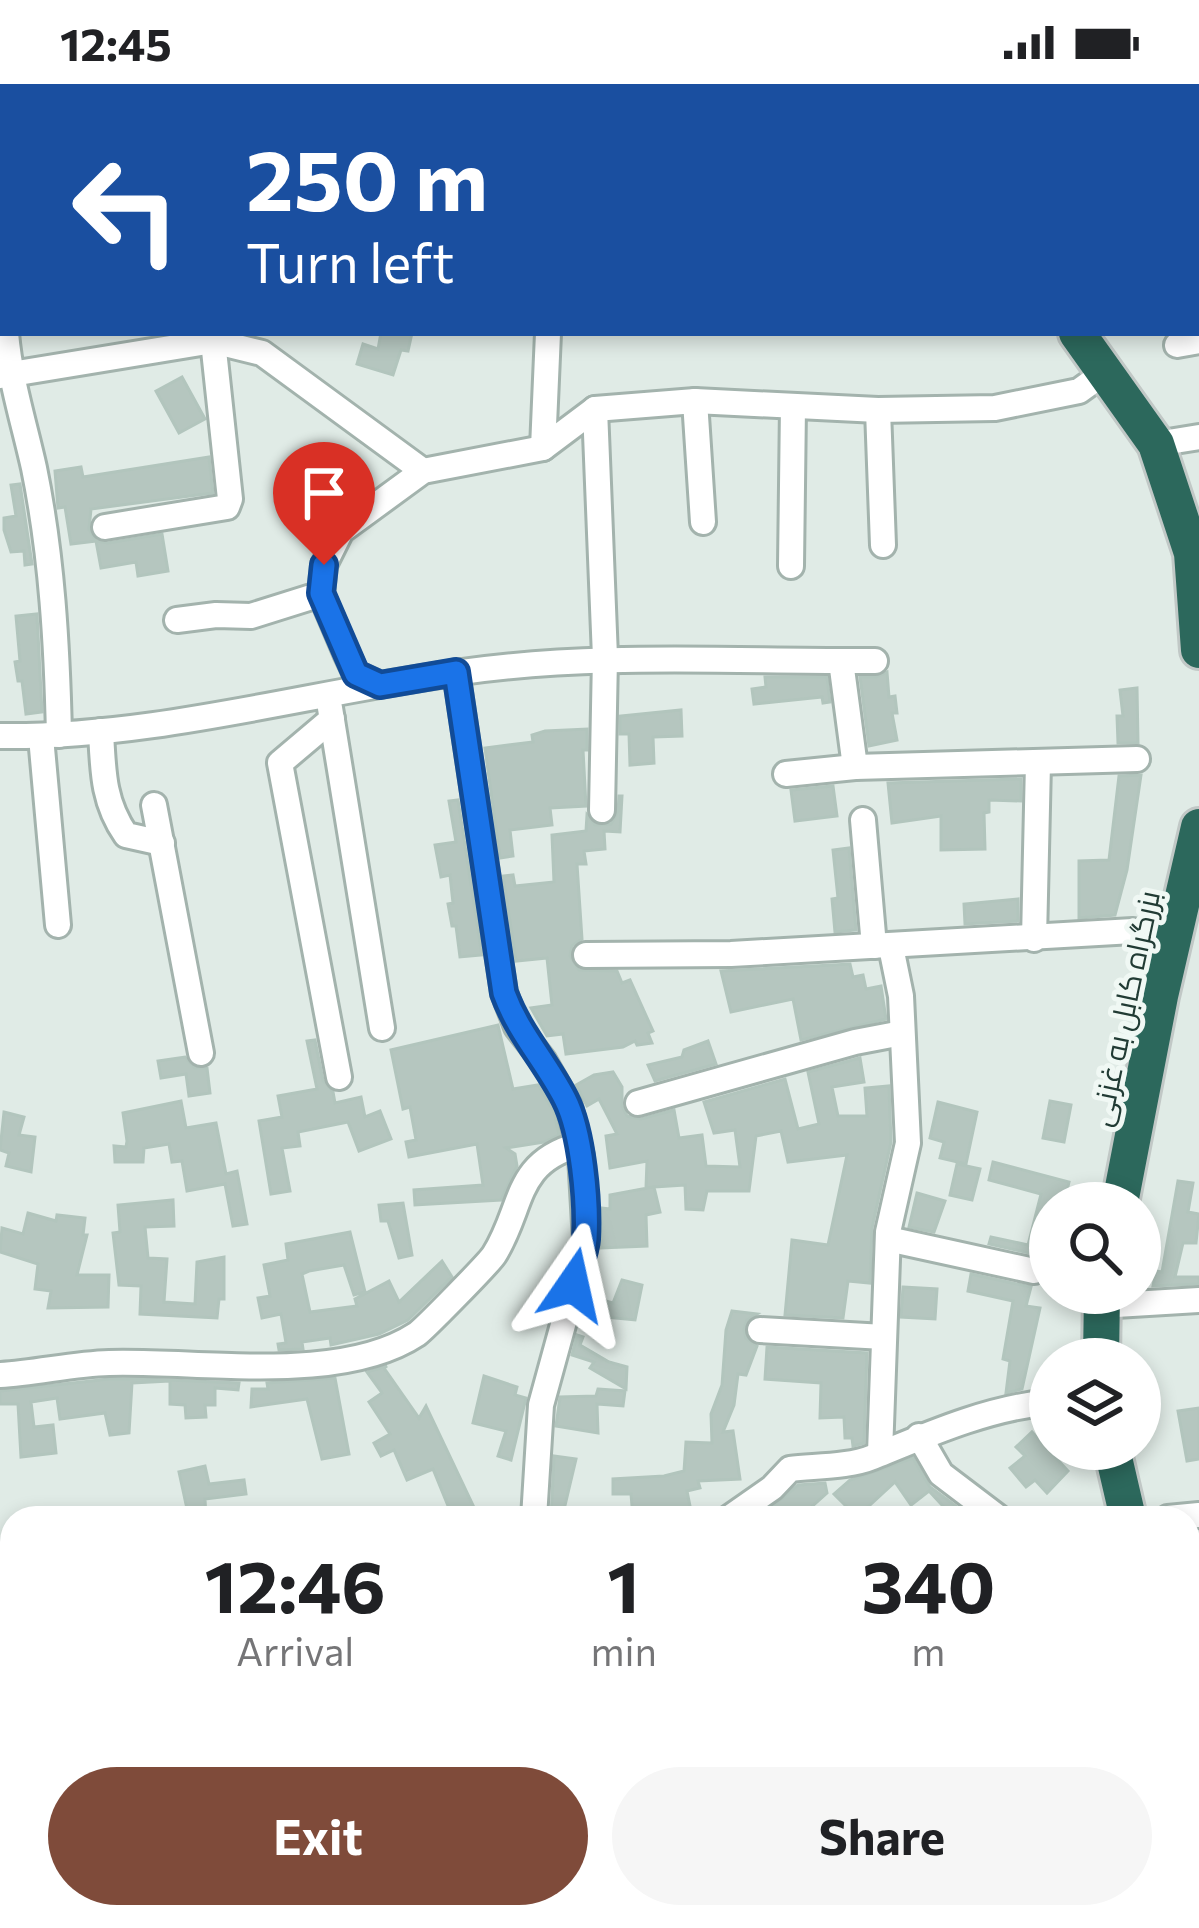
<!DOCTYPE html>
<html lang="en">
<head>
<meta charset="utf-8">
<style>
	:root { --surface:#fff; --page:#f6f6f6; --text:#202124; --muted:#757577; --accent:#7f4b3a }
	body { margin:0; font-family:Commissioner,Cairo,sans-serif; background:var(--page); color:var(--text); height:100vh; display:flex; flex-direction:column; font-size:45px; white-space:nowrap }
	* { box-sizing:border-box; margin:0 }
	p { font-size:39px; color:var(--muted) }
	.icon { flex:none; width:66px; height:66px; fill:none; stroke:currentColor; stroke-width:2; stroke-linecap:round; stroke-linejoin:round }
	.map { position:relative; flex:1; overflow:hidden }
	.sheet { position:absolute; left:0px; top:1422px; width:1200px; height:423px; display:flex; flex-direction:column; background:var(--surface); border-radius:36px 36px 0 0; box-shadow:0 6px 18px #0003 }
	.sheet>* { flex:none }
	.hud { position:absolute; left:0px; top:0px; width:1200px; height:252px; box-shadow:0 6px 18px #0003; background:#1a4fa0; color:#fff; overflow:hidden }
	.fabs { position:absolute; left:1029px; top:1098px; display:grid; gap:24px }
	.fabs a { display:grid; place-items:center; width:132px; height:132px; border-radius:50%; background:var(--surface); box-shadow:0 6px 18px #0003; font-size:60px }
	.pin { position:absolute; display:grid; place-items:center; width:102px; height:102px; color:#fff; margin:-123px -51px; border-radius:50% 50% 50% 0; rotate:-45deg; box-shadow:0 0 12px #0007 }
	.pin .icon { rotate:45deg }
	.me { position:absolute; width:132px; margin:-66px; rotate:11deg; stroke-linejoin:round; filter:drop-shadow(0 0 9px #0008) }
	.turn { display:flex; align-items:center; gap:42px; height:252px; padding:0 48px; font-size:54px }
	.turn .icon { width:156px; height:156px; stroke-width:2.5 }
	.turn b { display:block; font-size:84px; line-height:102px }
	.eta { display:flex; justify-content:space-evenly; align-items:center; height:204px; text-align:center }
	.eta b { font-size:72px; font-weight:700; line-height:84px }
	.action { display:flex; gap:24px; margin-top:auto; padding:24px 48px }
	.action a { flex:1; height:138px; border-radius:72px; background:var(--accent); color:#fff; font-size:48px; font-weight:700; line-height:138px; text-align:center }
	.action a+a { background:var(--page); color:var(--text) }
	.status { display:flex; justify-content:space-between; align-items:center; height:84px; padding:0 60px; background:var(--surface); direction:ltr }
	.status svg { height:33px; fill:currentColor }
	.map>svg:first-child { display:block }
	.building { fill:#b5c6bf; stroke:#b2c5bd; stroke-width:3 }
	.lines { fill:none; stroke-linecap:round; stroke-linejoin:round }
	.minor-casing { stroke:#a3b3ad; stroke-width:30 }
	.major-casing { stroke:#c1c8c6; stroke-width:36 }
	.highway-casing { stroke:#c1c8c6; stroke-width:42 }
	.minor { stroke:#fff; stroke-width:24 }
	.major { stroke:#64a192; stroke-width:30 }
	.highway { stroke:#2c685c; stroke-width:36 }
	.route-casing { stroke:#114b97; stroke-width:30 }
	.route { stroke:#1a73e8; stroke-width:21 }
	.labels { text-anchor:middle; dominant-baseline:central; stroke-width:10; stroke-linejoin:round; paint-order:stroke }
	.street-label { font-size:30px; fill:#213b34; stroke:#f0f8f4 }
</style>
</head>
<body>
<div class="status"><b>12:45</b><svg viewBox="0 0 49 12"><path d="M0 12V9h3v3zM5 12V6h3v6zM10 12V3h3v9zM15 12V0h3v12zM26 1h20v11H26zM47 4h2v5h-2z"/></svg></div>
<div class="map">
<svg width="1199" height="1844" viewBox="0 0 1199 1844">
	<rect width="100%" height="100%" fill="#e0ebe6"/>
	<g class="building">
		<polygon points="381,249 412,249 408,267 401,266 393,291 357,280 363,260 378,265"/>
		<polygon points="182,293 205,335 179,349 156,307"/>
		<polygon points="209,373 213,409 91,425 89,445 96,457 71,460 65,423 58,424 55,387 81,383 83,393"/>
		<polygon points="20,400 32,480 25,481 24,467 11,468 4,446 4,434 16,432 11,401"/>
		<polygon points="162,450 168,487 138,492 136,478 101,484 96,457 108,459"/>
		<polygon points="37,530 42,628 26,630 22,597 18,597 15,578 20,577 16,532"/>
		<polygon points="887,588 889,613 895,612 897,629 892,629 897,656 869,662 860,593 876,593"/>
		<polygon points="765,593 827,593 830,618 823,619 822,613 754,620 752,605 766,603"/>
		<polygon points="1137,604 1138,659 1118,659 1117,632 1123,632 1120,606"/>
		<polygon points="681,626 682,652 653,653 654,679 630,681 629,650 620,650 620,632"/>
		<polygon points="587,645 587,666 583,666 586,722 550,724 552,741 510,746 513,772 500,774 485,664 533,658 532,651 545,647"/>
		<polygon points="1141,691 1127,786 1115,831 1079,834 1079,777 1109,776 1119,692"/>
		<polygon points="1021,695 1021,717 989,716 989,728 984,729 985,765 941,766 941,732 892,739 888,699"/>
		<polygon points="833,702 837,732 795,737 791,706"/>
		<polygon points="619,712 622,712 620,748 604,747 605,765 584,767 586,780 577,780 582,855 572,862 570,872 579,886 617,887 622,899 630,896 653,947 648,949 652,959 637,961 635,957 623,963 566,970 563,950 547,952 531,924 552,921 547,874 516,877 503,792 513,791 515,802 554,798 552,751 586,747 587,731 595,741 611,740 618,727"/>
		<polygon points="458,716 482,871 460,873 456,842 452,842 448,820 453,819 450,791 441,793 435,761 456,758 449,717"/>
		<polygon points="849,764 856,846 835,848 832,815 838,814 833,766"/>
		<polygon points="1018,815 1018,837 965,840 964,820"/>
		<polygon points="850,880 853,893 863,891 866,905 881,902 886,935 801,956 793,915 731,928 721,887"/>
		<polygon points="498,941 513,1005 538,1001 554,1028 559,1051 544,1058 506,1064 515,1070 517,1082 501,1116 415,1121 414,1106 483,1101 477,1060 409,1073 406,1058 416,1056 410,1023 403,1025 391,966"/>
		<polygon points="315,956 323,996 333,1008 335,1019 361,1013 365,1033 380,1027 391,1055 359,1067 348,1038 298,1048 300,1062 282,1064 290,1107 271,1110 259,1037 282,1033 278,1012 317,1005 307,957"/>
		<polygon points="708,957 716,980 655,997 648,981 682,973 684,966"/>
		<polygon points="185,973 195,984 207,984 210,1009 189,1012 186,990 161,994 158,977"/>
		<polygon points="860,974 864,998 832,1003 838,1032 867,1032 865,1004 889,1002 891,1058 872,1144 870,1199 848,1197 843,1234 785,1231 792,1156 828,1161 847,1071 788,1078 781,1047 756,1052 749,1107 707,1107 703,1126 686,1125 685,1101 654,1103 660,1128 646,1131 647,1162 601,1164 601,1124 610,1125 610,1111 653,1103 646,1104 647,1077 610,1084 606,1052 617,1050 599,1015 587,1022 576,1001 594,991 613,988 622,1003 622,1022 627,1032 641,1035 674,1026 679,1054 702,1051 706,1082 740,1083 735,1046 714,1049 704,1018 785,995 798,1045 819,1040 808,988"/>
		<polygon points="181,1017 186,1044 216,1039 226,1090 237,1087 247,1140 233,1142 225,1100 187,1107 182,1077 172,1078 169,1060 144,1064 143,1078 115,1078 114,1062 126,1063 127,1057 123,1029"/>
		<polygon points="1050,1017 1071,1021 1064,1058 1043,1054"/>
		<polygon points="938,1018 977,1028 966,1080 940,1074 944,1058 930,1054"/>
		<polygon points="4,1028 24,1033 19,1051 35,1053 31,1088 6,1082 9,1069 0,1066"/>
		<polygon points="993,1078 1069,1098 1064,1119 1050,1119 1048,1179 1038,1171 989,1160 991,1153 1028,1161 1041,1110 989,1096"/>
		<polygon points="957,1080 980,1085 972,1116 950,1111"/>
		<polygon points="1178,1097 1193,1099 1188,1128 1199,1130 1196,1159 1183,1159 1175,1193 1199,1193 1199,1200 1153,1202 1156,1187 1162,1188"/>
		<polygon points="917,1109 945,1117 934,1148 909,1143"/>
		<polygon points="173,1116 174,1142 145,1143 148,1174 167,1175 164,1218 195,1220 197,1178 224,1173 224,1215 219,1215 217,1234 140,1230 141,1202 119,1201 113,1149 120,1148 118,1121"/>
		<polygon points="403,1119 412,1171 399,1174 388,1137 381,1137 379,1121"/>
		<polygon points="28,1129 56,1137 57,1131 85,1134 83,1151 87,1151 77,1191 109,1191 108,1223 48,1224 51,1207 35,1205 38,1180 0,1168 2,1144 23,1150"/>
		<polygon points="350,1148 365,1208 354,1211 344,1181 309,1187 302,1190 310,1228 357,1222 355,1215 389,1197 399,1218 442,1177 452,1193 408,1236 379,1250 331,1261 330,1254 302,1258 303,1265 279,1266 278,1260 286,1259 281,1230 262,1234 258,1214 270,1212 264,1181 288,1176 286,1160"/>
		<polygon points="971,1190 1031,1203 1026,1222 1040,1224 1022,1305 1006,1309 1010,1277 1003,1275 1013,1217 968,1207"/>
		<polygon points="622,1196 642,1201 635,1236 594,1232 599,1215 613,1219"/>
		<polygon points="903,1203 937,1205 935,1235 901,1233"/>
		<polygon points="732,1227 757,1230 747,1236 744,1246 746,1254 757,1262 746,1291 738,1290 734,1321 723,1348 733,1347 740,1395 698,1397 700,1404 687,1407 692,1432 633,1434 631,1410 613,1410 613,1395 664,1392 684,1387 686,1358 712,1359 711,1330 722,1301 726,1246"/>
		<polygon points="577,1251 583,1253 580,1261 609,1278 627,1283 626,1305 590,1284 594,1278 572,1271"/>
		<polygon points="767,1263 867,1269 864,1359 853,1362 852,1354 845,1354 844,1333 820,1334 821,1299 765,1295"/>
		<polygon points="387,1282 384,1284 419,1334 426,1322 479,1434 453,1434 433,1385 407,1396 394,1366 381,1372 374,1359 390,1350 369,1318 382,1309 367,1288"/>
		<polygon points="484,1292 517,1303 515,1311 526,1314 511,1376 498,1372 506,1347 473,1339"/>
		<polygon points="335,1294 349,1370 322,1375 307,1315 251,1323 252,1305 268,1305 267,1299"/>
		<polygon points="109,1295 145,1295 239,1299 238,1306 215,1304 215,1321 205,1321 206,1333 186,1334 185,1321 170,1320 170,1297 132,1299 129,1349 110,1351 105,1329 60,1335 57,1314 31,1318 34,1343 53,1341 56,1369 21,1373 18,1320 0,1320 0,1307"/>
		<polygon points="598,1305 625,1307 623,1322 597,1320 598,1349 556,1342 560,1313 596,1312"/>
		<polygon points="1199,1324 1199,1375 1187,1377 1178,1327"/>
		<polygon points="1032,1348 1068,1387 1047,1409 1035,1396 1026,1403 1010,1384 1025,1372 1016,1363"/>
		<polygon points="554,1372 576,1375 562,1434 551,1434"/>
		<polygon points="913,1374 930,1403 972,1434 954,1434 929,1407 911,1421 895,1398 857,1433 834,1410 850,1396"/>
		<polygon points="205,1382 209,1400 244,1396 246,1410 205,1415 206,1434 189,1434 179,1388"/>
		<polygon points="825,1399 827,1409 807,1427 813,1434 758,1434 798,1401"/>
	</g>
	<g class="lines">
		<g class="minor-casing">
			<g id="minor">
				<polyline points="392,3 399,0"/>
				<polyline points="1169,3 1185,0"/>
				<polyline points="0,194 3,223"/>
				<path d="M 6,249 C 10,296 24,339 34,384 C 52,472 57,562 59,651"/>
				<polyline points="1177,261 1199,257"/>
				<polyline points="0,292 213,257 262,269 423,387"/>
				<polyline points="695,317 703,438"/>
				<polyline points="595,325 605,573 602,726"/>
				<polyline points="878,326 883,461"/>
				<polyline points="1156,360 1199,353"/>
				<polyline points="543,364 548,249"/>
				<polyline points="105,443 227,423 230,415 213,257"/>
				<polyline points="791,482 793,322"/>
				<polyline points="177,536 216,531 251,532 321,510"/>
				<polyline points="841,577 855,683"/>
				<polyline points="456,588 504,909 517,943 543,976 569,1022 581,1072 586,1157 541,1321 534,1434"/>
				<polyline points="380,601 356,590 346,569 321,510 324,481 341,447 423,387 543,364 595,325 695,317 878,326 995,324 1079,307 1104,289"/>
				<polyline points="330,624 382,944"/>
				<polyline points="332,635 280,679 339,993"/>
				<path d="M 101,647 C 103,687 103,718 126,751 L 162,759"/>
				<path d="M 0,652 C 152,654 304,610 454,589 C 597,568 732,578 875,577"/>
				<polyline points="41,653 58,841"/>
				<polyline points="786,690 855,683 1137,675"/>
				<polyline points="154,721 201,969"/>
				<polyline points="863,736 874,862"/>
				<polyline points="1034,855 1038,679"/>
				<polyline points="586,871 731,870 1133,847"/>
				<polyline points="638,1019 855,958 902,949"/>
				<polyline points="888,1155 1034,1187"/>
				<polyline points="1099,1222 1199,1216"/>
				<polyline points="760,1246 884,1253"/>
				<path d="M 0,1291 C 36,1289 73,1280 109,1279 C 199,1276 340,1301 417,1250 C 425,1244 488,1180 494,1171 C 524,1124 513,1079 578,1061"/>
				<polyline points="919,1352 941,1390 999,1434"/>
				<polyline points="880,1369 888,1148 908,1059 901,912 891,863"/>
				<path d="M 729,1434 L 772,1404 L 790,1385 C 815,1382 849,1383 873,1373 C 929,1350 988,1324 1050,1318"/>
				<polyline points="1168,1434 1199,1431"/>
				<polyline points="0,1792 12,1801"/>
				<polyline points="60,1833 81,1844 117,1833"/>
				<polyline points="194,1833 203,1844"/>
				<polyline points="841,1843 851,1833"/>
				<polyline points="928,1844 938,1833"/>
			</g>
		</g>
		<g class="major-casing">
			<g id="major">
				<polyline points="1188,1733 1199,1723"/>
				<polyline points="1188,1774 1199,1764"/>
				<polyline points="1085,1844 1094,1833"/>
				<polyline points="1124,1844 1133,1833"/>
			</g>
		</g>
		<g class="highway-casing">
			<g id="highway">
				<polyline points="902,0 905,3"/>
				<polyline points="1077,249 1156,360 1192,469 1199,566"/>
				<polyline points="1120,1119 1160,912 1199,743"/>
				<polyline points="1101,1275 1102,1209"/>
				<polyline points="1112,1365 1128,1434"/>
				<polyline points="1188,1591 1199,1614"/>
			</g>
		</g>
		<use href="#minor" class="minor"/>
		<use href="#major" class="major"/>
		<use href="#highway" class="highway"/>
	</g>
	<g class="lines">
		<g class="route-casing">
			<path id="route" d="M 324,481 L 321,509 L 356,590 L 380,601 L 456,588 L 504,909 C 519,950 545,976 565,1015 C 582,1048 588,1118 586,1155 C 585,1170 577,1186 573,1201"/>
		</g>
		<use href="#route" class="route"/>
	</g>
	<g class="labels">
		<g class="street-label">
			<text transform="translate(1123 924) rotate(-78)">بزرگراه کابل به غزنی</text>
		</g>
	</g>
</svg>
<div class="fabs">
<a><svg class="icon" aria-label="search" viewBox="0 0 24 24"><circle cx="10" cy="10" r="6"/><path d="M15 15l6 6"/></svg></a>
<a><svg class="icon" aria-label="layers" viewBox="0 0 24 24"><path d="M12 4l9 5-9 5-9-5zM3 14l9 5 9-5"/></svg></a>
</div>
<div class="pin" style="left:324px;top:481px;background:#d93025"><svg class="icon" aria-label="arrive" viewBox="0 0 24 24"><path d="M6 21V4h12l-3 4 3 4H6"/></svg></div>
<svg class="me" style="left:573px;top:1201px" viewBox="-20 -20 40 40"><path d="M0-17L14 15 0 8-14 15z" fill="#1a73e8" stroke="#fff" stroke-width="4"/></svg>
<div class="hud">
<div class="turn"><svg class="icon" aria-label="left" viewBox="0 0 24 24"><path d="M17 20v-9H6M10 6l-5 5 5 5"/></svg><div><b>250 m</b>Turn left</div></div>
</div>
<section class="sheet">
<div class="eta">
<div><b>12:46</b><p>Arrival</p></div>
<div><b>1</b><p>min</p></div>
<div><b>340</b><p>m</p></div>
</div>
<div class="action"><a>Exit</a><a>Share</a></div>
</section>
</div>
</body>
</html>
